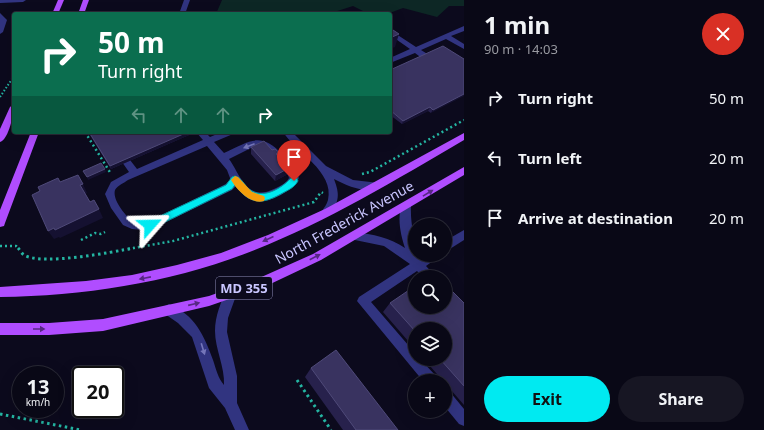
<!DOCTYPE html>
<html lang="en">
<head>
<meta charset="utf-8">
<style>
	:root { --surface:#090816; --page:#171623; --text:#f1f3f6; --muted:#999aa1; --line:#292935; --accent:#00eaf1 }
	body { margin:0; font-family:"Noto Sans",sans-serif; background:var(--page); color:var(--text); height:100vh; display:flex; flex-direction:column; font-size:15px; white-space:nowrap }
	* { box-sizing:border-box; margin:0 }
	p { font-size:13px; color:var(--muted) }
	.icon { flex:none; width:22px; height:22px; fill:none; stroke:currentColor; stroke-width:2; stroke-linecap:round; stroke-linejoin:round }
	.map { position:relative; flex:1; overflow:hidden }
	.side { display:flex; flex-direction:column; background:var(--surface); width:300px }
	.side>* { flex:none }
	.banner { position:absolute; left:12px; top:12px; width:380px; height:122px; border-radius:4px; box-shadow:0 4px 16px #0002,0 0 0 1px var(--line); background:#0b6e4f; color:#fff; overflow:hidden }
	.tools { position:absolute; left:408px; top:218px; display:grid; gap:8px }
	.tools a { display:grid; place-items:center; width:44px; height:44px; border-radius:50%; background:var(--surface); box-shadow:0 4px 16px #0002,0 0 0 1px var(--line); font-size:20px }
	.speed { position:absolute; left:12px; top:366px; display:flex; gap:8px; font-size:20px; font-weight:700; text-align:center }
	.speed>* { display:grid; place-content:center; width:52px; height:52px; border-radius:50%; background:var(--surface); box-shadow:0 4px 16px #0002,0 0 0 1px var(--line); line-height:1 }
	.speed small { font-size:10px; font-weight:400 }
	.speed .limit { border:2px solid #111; border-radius:6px; background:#fff; color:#111 }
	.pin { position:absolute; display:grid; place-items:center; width:34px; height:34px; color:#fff; margin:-41px -17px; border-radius:50% 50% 50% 0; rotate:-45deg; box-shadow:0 0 4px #0007 }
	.pin .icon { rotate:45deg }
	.me { position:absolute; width:44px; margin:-22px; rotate:65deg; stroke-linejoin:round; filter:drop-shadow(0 0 3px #0008) }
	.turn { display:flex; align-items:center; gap:14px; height:84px; padding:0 20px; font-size:18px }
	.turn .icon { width:52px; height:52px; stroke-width:2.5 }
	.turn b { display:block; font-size:28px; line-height:34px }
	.lanes { display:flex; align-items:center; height:38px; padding:0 20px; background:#0003; justify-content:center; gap:20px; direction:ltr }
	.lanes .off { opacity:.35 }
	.round { display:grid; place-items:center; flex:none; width:42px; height:42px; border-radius:21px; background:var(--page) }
	.head { display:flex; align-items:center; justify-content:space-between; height:68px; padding:0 20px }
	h1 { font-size:24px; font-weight:700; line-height:30px }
	.action { display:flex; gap:8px; margin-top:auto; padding:8px 20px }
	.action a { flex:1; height:46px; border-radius:24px; background:var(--accent); color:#111; font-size:16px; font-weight:700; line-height:46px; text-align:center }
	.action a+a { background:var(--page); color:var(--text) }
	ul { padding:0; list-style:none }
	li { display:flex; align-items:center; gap:12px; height:60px; padding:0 20px }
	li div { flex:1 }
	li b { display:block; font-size:15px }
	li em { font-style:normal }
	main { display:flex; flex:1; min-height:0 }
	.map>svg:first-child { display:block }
	.green { fill:#0d2725 }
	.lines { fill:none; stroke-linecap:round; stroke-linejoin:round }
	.path-far2 { stroke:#24b5a2; stroke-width:2; stroke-dasharray:1.5 2; stroke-linecap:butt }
	.path-far1 { stroke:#24b5a2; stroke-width:2.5; stroke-dasharray:2 3; stroke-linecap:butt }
	.path { stroke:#24b5a2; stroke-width:3; stroke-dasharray:2.5 3.5; stroke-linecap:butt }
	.minor { fill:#313480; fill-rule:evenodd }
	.major { fill:#b04dff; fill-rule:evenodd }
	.wall { fill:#27214c }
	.shaded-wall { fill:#151131 }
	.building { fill:#393360; stroke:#4f4a79 }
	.oneway { fill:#7576b9 }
	.oneway2 { fill:#562883 }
	.route { fill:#00eaf1; stroke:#00989d }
	.slow { fill:#f59e0b }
	.labels { text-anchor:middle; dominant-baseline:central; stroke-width:3; stroke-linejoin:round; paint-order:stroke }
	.shield { fill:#0c0a1d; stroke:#908ebb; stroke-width:1 }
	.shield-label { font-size:13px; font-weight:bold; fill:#c9c6ff }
	.street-label { font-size:14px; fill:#c9c6ff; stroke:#0c0a1d }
</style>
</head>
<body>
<main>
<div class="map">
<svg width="464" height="430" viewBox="0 0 464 430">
	<rect width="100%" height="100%" fill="#0c0a1d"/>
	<polygon class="green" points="222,0 464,0 464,6 449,6 437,17 403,8 387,14 369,14 353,6 328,14 216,14"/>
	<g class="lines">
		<polyline class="path-far2" points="0,97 14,76"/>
		<g class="path-far1">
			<polyline points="85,132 111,174"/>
			<polyline points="362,174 370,172 464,120"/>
			<polyline points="81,240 95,233 101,234 105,232"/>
			<polyline points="0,246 16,246 19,249"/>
			<polyline points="128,249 173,241 314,202 321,192 323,193"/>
		</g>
		<g class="path">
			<path d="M 18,248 C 20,250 22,254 24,255 C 42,266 112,252 134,248"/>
			<polyline points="297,380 331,430"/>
			<polyline points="0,414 81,430"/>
		</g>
		<g class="minor">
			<polygon points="0,0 26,0 23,2 0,3"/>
			<polygon points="184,0 190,0 185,14 179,14"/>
			<polygon points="0,13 7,20 3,32 0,34"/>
			<polygon points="464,26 464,31 451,36 464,44 464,49 446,39 421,50 429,55 429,59 423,59 415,53 390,63 390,58 410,49 390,35 390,30 416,47"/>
			<path d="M 196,132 L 205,132 L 210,137 L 222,132 L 234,132 L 233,134 L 214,142 L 224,153 C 250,141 260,131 283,155 C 290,162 295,168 299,178 C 294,190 269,204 256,201 C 247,200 241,193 236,186 L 232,190 L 154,228 L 142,230 L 132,229 L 123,225 L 111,208 L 105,194 L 111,182 L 129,172 L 122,162 L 124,160 L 130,160 L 137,169 L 203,140 ZM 207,146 L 227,170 L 230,178 L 230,180 L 226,184 L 149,221 L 132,221 C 126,216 112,200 115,190 C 118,185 124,183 128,180 ZM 253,147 C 256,147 260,146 263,147 C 271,149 287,170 289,178 L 287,181 C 283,185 278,187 274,189 C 247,202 241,176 229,159 Z"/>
			<path d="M 283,132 L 292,132 L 326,166 L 353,180 L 379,183 L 381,186 L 379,189 C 364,193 347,186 334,179 C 340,195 339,200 331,214 L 323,214 L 322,211 C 324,208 327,204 328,200 C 335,172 295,151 283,132 Z"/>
			<path d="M 406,202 L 409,203 L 411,206 C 410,223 415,238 415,255 L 419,255 L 420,258 L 424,255 L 438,255 L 437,258 L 426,266 L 436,277 L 423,277 L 417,271 L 371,302 L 415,353 L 415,359 L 420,359 L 436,376 L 437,381 L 423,381 L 357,301 L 359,297 L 410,264 L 384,246 L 350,239 L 349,236 L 350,233 L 354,232 C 373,234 390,238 405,248 C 401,236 396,216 403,203 Z"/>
			<polygon points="464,230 464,240 445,252 445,241"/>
			<path d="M 231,288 L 235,289 L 237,293 L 228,318 L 227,332 L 237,376 L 237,403 L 249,430 L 235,430 L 225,408 L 209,388 L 192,337 L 178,323 L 165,314 L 163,310 L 165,306 L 169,304 C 195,315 204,335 213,360 C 216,369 218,378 224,385 C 225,367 215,349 215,331 C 215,316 221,302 227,289 Z"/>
			<polygon points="445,390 450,392 464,409 464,426 459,424 445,407"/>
		</g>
		<g class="major">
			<polygon points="58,0 64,0 58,14 52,14"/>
			<polygon points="83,0 89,0 84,14 78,14"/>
			<path d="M 14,104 C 14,113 9,139 0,142 L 0,129 L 10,107 Z"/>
			<polygon points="31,132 39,132 5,223 4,226 0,227 0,210"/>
			<path d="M 464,133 L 464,140 C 394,181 323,224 247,253 C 169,283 83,296 0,297 L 0,287 L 86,281 L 132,275 L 177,265 L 221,253 L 268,235 L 325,209 Z"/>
			<polygon points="464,167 464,175 321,260 264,287 209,306 103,331 49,335 0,335 0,323 49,323 103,319 209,296 257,279 313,254"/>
		</g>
	</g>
	<g class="wall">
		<polygon points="464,59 431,113 428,111 402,124 390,115 390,70"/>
		<polygon points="88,132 196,132 111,169"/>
		<polygon points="251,147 278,156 289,168 288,174 275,181 251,154"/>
		<polygon points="390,303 464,303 464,405 445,383 445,381 443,381 424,359 445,359 415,329 415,349 383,312"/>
		<polygon points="311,368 398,430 343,430 305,377"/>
	</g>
	<g class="shaded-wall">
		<polygon points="399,34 395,47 390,49 390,38"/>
		<polygon points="464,94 464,96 431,113 433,110"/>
		<polygon points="430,107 428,111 402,124 403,121"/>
		<polygon points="188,132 196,132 111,169 110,166"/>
		<polygon points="289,168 288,174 275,181 276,175"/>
		<polygon points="105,169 106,172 88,180 87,177"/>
		<polygon points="83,184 87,193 85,194 80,185"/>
		<polygon points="99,209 103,218 60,238 59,237 54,239 48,231"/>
	</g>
	<g class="building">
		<polygon points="390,28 399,34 390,38"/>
		<polygon points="443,46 464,59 464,94 433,110 430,107 403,121 390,110 390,70"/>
		<polygon points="89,132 188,132 110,166"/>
		<polygon points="264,141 272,150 275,149 278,152 276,154 289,168 276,175 251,147"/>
		<polygon points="101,163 105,169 87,177 83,171"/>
		<polygon points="78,175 83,184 80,185 90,202 94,200 99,209 55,230 54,228 48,231 32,195 40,191 38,187 58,178 60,182"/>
		<polygon points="434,273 438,277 428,277"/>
		<polygon points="445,284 464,303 464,386 440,359 445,359 445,329 415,329 415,331 390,303 415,286 415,307 445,307"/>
		<polygon points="336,350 398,430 356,430 311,368"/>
	</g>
	<defs><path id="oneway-solid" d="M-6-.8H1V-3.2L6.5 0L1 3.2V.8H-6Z"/></defs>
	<g class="oneway">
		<use href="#oneway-solid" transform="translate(249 146) rotate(159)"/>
		<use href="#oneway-solid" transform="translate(203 349) rotate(73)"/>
	</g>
	<g class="oneway2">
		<use href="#oneway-solid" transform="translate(428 193) rotate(-31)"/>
		<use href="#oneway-solid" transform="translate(268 239) rotate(156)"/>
		<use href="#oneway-solid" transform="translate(315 257) rotate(-27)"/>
		<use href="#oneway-solid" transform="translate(145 278) rotate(169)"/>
		<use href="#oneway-solid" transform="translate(194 304) rotate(-13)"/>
		<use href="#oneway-solid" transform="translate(39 329)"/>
	</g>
	<path class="route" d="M 235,176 C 242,178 244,185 249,189 C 262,200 281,189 291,178 L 297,178 L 298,181 C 294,188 288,190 281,194 C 261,205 250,204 235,185 L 232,189 L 153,228 L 147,228 L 145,225 L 147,222 L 226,185 L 232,177 Z"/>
	<path class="slow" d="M 235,176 L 238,177 L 252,192 L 264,196 L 265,198 L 264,201 C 251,205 237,190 231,180 Z"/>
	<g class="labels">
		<rect class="shield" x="216" y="277" width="56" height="22" rx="3"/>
		<g class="shield-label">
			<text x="244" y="288">MD 355</text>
		</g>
		<g class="street-label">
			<text transform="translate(344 222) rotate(-29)">North Frederick Avenue</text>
		</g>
	</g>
</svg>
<div class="tools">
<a><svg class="icon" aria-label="sound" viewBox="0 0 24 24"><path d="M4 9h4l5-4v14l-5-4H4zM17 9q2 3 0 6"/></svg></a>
<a><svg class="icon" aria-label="search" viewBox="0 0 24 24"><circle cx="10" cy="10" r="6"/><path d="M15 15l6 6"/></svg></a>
<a><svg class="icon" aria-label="layers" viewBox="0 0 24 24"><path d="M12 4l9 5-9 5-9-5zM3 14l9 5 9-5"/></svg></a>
<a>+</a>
</div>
<div class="speed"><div>13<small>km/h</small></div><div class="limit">20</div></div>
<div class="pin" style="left:294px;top:181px;background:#d93025"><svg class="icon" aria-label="arrive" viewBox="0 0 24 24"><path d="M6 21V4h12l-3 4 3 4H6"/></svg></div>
<svg class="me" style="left:150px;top:225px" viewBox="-20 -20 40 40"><path d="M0-17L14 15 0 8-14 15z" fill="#00eaf1" stroke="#fff" stroke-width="4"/></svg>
<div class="banner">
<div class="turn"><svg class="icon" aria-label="right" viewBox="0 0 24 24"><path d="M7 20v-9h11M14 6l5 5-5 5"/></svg><div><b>50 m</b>Turn right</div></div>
<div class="lanes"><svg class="icon off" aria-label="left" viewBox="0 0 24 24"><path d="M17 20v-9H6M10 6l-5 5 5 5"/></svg><svg class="icon off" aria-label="ahead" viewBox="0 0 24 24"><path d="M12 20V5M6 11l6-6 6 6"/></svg><svg class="icon off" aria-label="ahead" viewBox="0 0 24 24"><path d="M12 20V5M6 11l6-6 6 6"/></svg><svg class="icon" aria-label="right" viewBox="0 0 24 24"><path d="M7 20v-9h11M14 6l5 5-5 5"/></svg></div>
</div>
</div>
<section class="side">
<div class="head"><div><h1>1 min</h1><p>90 m · 14:03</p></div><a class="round" style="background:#d93025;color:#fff"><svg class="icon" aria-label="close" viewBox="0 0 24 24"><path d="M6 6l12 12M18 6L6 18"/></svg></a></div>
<ul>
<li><svg class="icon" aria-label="right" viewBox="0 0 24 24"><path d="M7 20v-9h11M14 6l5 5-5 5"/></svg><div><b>Turn right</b></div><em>50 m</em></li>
<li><svg class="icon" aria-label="left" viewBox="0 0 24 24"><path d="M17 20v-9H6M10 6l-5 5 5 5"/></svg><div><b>Turn left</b></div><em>20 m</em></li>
<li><svg class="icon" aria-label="arrive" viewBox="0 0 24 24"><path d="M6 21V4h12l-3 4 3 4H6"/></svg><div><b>Arrive at destination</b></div><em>20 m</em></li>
</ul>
<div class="action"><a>Exit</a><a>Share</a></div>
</section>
</main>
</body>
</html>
